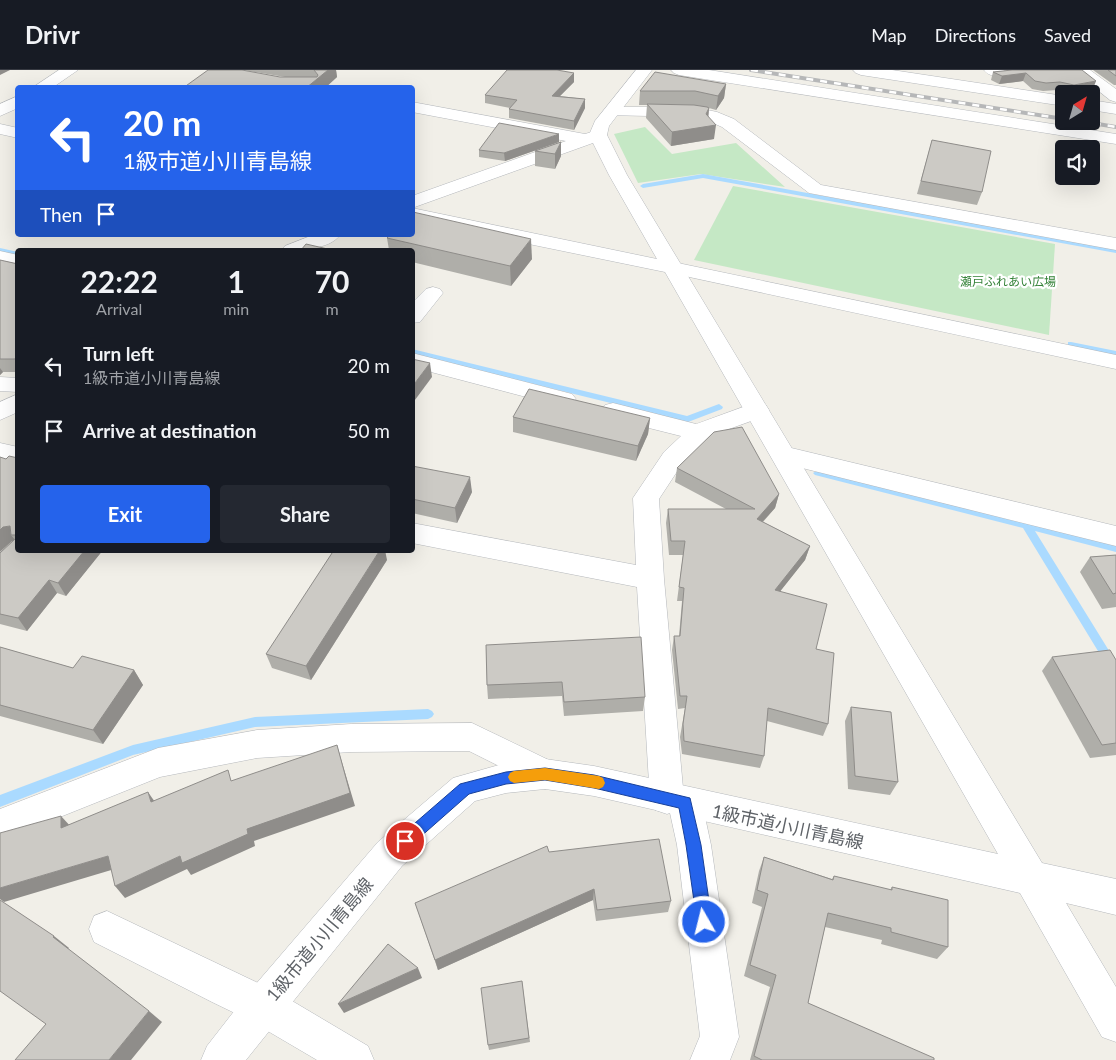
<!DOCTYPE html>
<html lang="en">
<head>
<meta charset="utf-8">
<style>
	:root { --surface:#171b24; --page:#242831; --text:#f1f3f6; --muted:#9ea1a6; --line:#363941; --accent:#2563eb }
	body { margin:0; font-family:Lato,"Noto Sans JP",sans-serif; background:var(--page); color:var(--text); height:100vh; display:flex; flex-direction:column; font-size:19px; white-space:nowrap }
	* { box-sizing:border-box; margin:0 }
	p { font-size:16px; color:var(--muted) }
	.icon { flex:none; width:28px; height:28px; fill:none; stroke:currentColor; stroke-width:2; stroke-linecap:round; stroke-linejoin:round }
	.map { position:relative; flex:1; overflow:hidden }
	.panel { position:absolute; left:15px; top:178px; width:400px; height:305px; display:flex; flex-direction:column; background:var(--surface); border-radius:5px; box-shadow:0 5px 20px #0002 }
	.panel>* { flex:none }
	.guide { position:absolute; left:15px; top:15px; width:400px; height:152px; border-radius:5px; box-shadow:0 5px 20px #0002; background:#2563eb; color:#fff; overflow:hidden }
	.needle { width:32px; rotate:37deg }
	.controls { position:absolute; left:1055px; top:15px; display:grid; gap:10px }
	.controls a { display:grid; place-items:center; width:45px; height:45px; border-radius:5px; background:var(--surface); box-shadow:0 5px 20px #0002; font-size:25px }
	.pin { position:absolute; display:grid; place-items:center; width:42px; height:42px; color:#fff; margin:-21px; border:2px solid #fff; border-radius:50%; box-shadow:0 1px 5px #0007 }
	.me { position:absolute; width:55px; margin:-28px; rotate:352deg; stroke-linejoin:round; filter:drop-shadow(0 0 4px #0008) }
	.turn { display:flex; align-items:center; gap:18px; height:105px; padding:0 25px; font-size:22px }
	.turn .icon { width:65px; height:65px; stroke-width:2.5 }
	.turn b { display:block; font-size:35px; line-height:42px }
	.then { display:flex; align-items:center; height:48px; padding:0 25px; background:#0003; gap:10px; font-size:19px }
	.eta { display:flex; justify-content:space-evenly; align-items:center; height:85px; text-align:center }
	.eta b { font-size:30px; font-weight:700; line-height:35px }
	.button { display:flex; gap:10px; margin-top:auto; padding:10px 25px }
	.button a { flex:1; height:58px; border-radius:5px; background:var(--accent); color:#fff; font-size:20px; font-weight:700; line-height:58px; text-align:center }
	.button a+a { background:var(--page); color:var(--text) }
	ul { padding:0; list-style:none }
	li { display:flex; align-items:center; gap:15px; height:65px; padding:0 25px }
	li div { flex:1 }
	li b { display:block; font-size:19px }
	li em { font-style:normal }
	header { display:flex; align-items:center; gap:30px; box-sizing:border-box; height:70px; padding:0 25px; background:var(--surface); border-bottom:1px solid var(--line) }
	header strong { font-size:24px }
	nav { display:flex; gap:28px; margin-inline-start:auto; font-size:18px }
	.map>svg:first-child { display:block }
	.green { fill:#c5e8c5 }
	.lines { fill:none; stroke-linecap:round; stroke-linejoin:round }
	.stream { fill:#aadaff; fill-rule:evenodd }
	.minor-casing { stroke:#b5b8bc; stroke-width:1 }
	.tertiary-casing { stroke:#b5b8bc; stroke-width:1 }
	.minor { fill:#fff; fill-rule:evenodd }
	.tertiary { fill:#fff; fill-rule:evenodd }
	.rail-casing { stroke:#b6b7b8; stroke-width:4 }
	.rail { stroke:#fff; stroke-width:2.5; stroke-dasharray:7; stroke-linecap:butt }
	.wall { fill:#afaea9 }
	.shaded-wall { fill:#8f8d8a }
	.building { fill:#cccac5; stroke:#8f8d8a }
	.route { fill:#2563eb; stroke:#184099 }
	.slow { fill:#f59e0b }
	.labels { text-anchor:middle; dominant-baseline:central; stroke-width:4.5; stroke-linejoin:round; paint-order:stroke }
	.far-park-label { font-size:12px; fill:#348238; stroke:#fff }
	.near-street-label { font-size:18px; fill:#5f6368; stroke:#fff }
</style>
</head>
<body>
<header>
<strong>Drivr</strong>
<nav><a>Map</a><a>Directions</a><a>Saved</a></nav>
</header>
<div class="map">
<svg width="1116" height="990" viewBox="0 0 1116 990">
	<rect width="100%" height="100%" fill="#f1efe8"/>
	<g class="green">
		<polygon points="645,57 672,84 736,73 785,117 701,104 638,113 614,64"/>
		<polygon points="733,116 1055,174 1049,265 694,190"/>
	</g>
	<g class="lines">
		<g class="stream">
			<polygon points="703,104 1116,179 1116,183 703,108 643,118 640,116 643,114"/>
			<polygon points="0,178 18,182 18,186 0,182"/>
			<polygon points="1068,272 1071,272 1116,281 1116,287 1068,276"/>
			<polygon points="412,279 687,346 719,334 723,337 722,339 688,352 412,284"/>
			<polygon points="818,400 1116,474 1116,482 1035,461 1116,592 1116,606 1112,604 1023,458 815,405 813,403"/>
			<polygon points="428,639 432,641 434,644 432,647 428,649 255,657 133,685 0,737 0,725 133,675 255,647"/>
		</g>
		<g class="minor-casing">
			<g id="minor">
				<polygon points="59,0 78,0 52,18 32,18"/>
				<polygon points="671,0 709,0 1116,64 1116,74 679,5 674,3"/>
				<polygon points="853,0 892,0 1064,26 1064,36 861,5 856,3"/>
				<path d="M 984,0 L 1004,0 L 1006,2 L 1003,5 C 997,7 988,6 984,0 Z"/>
				<polygon points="1072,0 1090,0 1116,19 1116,32 1110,30"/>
				<polygon points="18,26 18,38 0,46 0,34"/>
				<polygon points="1091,30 1116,34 1116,44 1091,40"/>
				<polygon points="412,32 585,64 598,60 604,61 607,65 604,69 412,138 412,126 566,71 412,42"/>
				<polygon points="611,37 693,37 717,42 734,49 821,115 1116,168 1116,180 809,123 722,57 706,50 693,47 605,45 603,42 605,39"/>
				<path d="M 313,165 L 340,165 C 329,180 299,180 282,180 L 285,176 Z"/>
				<polygon points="0,181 18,185 18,197 0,193"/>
				<polygon points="673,192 1116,285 1116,299 666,202 663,198 666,194"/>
				<polygon points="433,217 440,219 443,223 420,252 412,253 412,233 426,219"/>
				<polygon points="412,283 572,324 576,329 572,334 564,337 412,297"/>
				<polygon points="0,307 18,308 18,322 0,321"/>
				<polygon points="18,324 18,342 0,350 0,332"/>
				<polygon points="757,332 765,334 769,340 765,346 718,363 708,369 682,394 659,429 664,509 683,718 697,722 702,733 711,775 739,967 730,990 690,990 700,966 677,775 670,743 667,744 655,740 650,729 637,517 412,473 412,453 636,495 633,428 664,382 681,366 605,347 601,341 605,335 613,333 696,354"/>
				<polygon points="0,373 18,377 18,394 0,391"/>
				<polygon points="783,376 1116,456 1116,476 774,391 771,385 774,379"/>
				<polygon points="472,653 557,694 561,704 557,714 545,719 469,681 351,682 257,688 160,707 0,771 0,739 158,678 257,660 351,654"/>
				<polygon points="107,841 277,922 368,976 374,990 317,990 249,950 212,932 94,872 89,859 94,846"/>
			</g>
		</g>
		<g class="tertiary-casing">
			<g id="tertiary">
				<polygon points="636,0 652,0 609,56 607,65 627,105 1042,793 1116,809 1116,845 1066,833 1116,917 1116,972 1102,967 1020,823 594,726 545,719 506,723 475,731 402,796 246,990 201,990 207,976 249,922 378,772 453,708 506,693 545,689 594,696 998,784 665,202 412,150 412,138 657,189 609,105 589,65 595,51"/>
				<polygon points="0,54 18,58 18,68 0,64"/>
			</g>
		</g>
		<use href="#minor" class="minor"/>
		<use href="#tertiary" class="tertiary"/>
		<g class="rail-casing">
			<g id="rail">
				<polyline points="751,0 1064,49"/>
				<polyline points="1080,51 1116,57"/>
			</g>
		</g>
		<use href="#rail" class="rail"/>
	</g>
	<g class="wall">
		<polygon points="243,0 336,0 337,7 325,18 183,18 285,7"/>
		<polygon points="1012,0 1093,19 1070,23 1057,20 1043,21 1032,19 1023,11 999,14 991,10 993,2"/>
		<polygon points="1093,0 1116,0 1116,15 1114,15"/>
		<polygon points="574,3 574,12 560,26 585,29 585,38 574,60 509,48 509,39 510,38 485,33 485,25"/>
		<polygon points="726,14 724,28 716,40 709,38 708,46 714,69 671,76 646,48 647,35 639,35 640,21"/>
		<polygon points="932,70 982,122 977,135 917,124"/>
		<polygon points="559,72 505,91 479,87 479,80"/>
		<polygon points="561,72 561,86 555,99 535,96 535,81"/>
		<polygon points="387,168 532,189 511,216 412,192 412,180 389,180"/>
		<polygon points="0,190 18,194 18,302 3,302 0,305"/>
		<polygon points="513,347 650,348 648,364 636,391 513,362"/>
		<polygon points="0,387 103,480 66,526 57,523 27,561 0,554 0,483 13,470 12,471"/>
		<polygon points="412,396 472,422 457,453 412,443"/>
		<polygon points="677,398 779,424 775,438 763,452 810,476 805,490 780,521 816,579 828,654 823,666 767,651 764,686 760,698 682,684 680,667 685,638 678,639 672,580 674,566 679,566 682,531 677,531 683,485 669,485 666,453 668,439 726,439 675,412"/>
		<polygon points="1116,485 1116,537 1102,539 1080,502 1090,487"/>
		<polygon points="387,490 311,610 272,598 266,584"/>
		<polygon points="486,575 645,627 643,641 564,646 562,626 488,629 487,615"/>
		<polygon points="0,577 73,598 134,600 143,615 103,674 0,646"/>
		<polygon points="1052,587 1116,590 1116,685 1090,688 1042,601"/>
		<polygon points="851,637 898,712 890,725 848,719 845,651"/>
		<polygon points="549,782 671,831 668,842 596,851 593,830 438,900 415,833"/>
		<polygon points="764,787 832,809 834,806 890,820 892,817 948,877 937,889 881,874 882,870 825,857 808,933 934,990 750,990 770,917 744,906 762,837 752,833 759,801"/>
		<polygon points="522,911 530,972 489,980 488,975"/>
	</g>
	<g class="shaded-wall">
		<polygon points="0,0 10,0 0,5"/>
		<polygon points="328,0 336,0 337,7 325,18 306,18"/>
		<polygon points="574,3 574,12 552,34 552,26"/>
		<polygon points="1026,3 1023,11 999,14 1002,6"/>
		<polygon points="1096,11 1093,19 1070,23 1074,15"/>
		<polygon points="726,14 724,28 716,40 718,26"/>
		<polygon points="585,29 585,38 574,60 574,51"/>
		<polygon points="709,38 708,53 716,55 714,69 671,76 672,62 706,44"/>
		<polygon points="559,64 559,72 505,91 504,83"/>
		<polygon points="561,72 561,86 555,99 555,84"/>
		<polygon points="531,169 532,189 511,216 510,196"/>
		<polygon points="18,285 18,293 15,289"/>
		<polygon points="430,293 432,307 412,334 412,317"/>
		<polygon points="0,298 3,302 0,305"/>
		<polygon points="650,348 648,364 636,391 638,376"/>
		<polygon points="470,407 472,422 457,453 455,438"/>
		<polygon points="779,424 775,438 753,462 757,449"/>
		<polygon points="10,456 11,465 15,470 12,471 0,482 0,460 3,457"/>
		<polygon points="810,476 805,490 771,533 775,520"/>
		<polygon points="85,480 103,480 66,526 58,513"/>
		<polygon points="380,480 385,480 387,490 311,610 306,596"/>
		<polygon points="49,510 57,523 27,561 18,548"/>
		<polygon points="134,600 143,615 103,674 93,660"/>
		<polygon points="337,675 341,689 355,736 254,771 255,776 191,805 187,799 125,828 115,816 180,786 247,759"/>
		<polygon points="148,722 157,735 151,732"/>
		<polygon points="61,746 72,758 61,758"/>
		<polygon points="108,786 118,798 4,832 0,829 0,818"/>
		<polygon points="594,819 593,830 438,900 435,890"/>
		<polygon points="54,866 69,878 67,880 53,867"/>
		<polygon points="418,898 422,908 344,943 338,934"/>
		<polygon points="149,941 162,952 131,990 109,990"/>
	</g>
	<g class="building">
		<polygon points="208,0 242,0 280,7 317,7 318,5 314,0 328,0 306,18 183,18"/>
		<polygon points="507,0 557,0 574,3 552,26 585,29 574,51 509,39 517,30 485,25"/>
		<polygon points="1012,0 1082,0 1096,11 1074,15 1060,12 1046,13 1035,11 1026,3 1002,6 993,2"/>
		<polygon points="1108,0 1116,0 1116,6"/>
		<polygon points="655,2 726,14 718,26 695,21 640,21"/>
		<polygon points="647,34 694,35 707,37 709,38 706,44 716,55 672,62"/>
		<polygon points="499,53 559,64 504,83 479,80"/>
		<polygon points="932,70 991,81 982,122 921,111"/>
		<polygon points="561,72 555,84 535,81"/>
		<polygon points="412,142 413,142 531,169 510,196 387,168 390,165 412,165"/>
		<polygon points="306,174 332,180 301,180"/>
		<polygon points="0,190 18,194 18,285 15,289 0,289"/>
		<polygon points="412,289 430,293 412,317"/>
		<polygon points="529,319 650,348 638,376 513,347"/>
		<polygon points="742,357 779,424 757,449 810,476 775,520 827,534 816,579 834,583 828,654 768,638 764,686 684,671 683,654 687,626 680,626 674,566 680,566 684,518 679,517 685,471 671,471 668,439 755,439 677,398 714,362"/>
		<polygon points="9,386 18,388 18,480 85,480 58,513 49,510 18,548 0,544 0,483 16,468 16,465 11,465 10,456 3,457 0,460 0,387 6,389"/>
		<polygon points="412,396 470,407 455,438 412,429"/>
		<polygon points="334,480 380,480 306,596 266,584"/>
		<polygon points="1116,485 1116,523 1113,524 1090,487"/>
		<polygon points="641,567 645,627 564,632 562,612 487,615 486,575"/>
		<polygon points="0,577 73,598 82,586 134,600 93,660 0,635"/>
		<polygon points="1110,580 1116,590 1116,673 1102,675 1052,587"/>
		<polygon points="851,637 891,642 898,712 855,706"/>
		<polygon points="337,675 350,723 247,759 248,764 182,793 180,786 115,816 108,786 0,818 0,763 61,746 61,758 148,722 151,732 228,700 231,711"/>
		<polygon points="659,769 671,831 597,840 594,819 435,890 415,833 547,776 549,782"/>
		<polygon points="764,787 833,810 834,806 892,820 892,817 948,830 948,877 891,862 891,858 828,843 808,933 934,988 934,990 762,990 754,986 776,905 750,895 768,824 757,820"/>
		<polygon points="0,830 54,866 53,867 149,941 109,990 15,990 46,954 0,921"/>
		<polygon points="388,874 418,898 338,934"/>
		<polygon points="522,911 529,968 488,975 481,918"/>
	</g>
	<polygon class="route" points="545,698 594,705 690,728 701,775 712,852 710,857 704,860 699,857 697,852 686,775 679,738 594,718 545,710 506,714 469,724 410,776 405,778 400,776 398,771 400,766 460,714 506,702"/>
	<polygon class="slow" points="545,698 599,706 603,708 605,713 603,717 599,719 545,710 514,713 510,711 508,707 510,703 514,701"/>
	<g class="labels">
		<g class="far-park-label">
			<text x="1008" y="211">瀬戸ふれあい広場</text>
		</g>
		<g class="near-street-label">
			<text transform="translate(788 756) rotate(12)">1級市道小川青島線</text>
			<text transform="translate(319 869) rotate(-50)">1級市道小川青島線</text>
		</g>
	</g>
</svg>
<div class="controls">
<a><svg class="needle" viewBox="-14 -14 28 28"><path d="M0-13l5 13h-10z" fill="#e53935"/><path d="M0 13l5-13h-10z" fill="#9ea1a6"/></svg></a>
<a><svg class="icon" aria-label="sound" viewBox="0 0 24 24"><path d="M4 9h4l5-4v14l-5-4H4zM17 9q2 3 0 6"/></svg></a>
</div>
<div class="pin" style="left:405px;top:771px;background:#d93025"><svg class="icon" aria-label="arrive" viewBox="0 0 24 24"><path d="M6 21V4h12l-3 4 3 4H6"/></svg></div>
<svg class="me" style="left:704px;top:852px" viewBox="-20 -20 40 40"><circle r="17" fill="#2563eb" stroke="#fff" stroke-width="3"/><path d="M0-11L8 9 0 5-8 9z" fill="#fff"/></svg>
<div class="guide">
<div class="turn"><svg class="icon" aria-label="left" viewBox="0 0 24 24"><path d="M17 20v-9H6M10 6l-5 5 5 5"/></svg><div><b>20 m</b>1級市道小川青島線</div></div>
<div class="then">Then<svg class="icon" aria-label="arrive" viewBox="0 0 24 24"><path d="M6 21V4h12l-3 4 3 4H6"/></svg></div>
</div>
<section class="panel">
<div class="eta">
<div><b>22:22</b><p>Arrival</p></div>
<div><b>1</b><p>min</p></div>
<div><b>70</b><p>m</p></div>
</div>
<ul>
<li><svg class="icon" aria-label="left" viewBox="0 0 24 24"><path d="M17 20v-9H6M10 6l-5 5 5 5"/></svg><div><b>Turn left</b><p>1級市道小川青島線</p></div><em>20 m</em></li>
<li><svg class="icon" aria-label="arrive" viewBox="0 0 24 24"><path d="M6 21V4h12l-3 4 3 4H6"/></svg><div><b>Arrive at destination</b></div><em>50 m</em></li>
</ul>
<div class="button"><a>Exit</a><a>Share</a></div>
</section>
</div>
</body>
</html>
